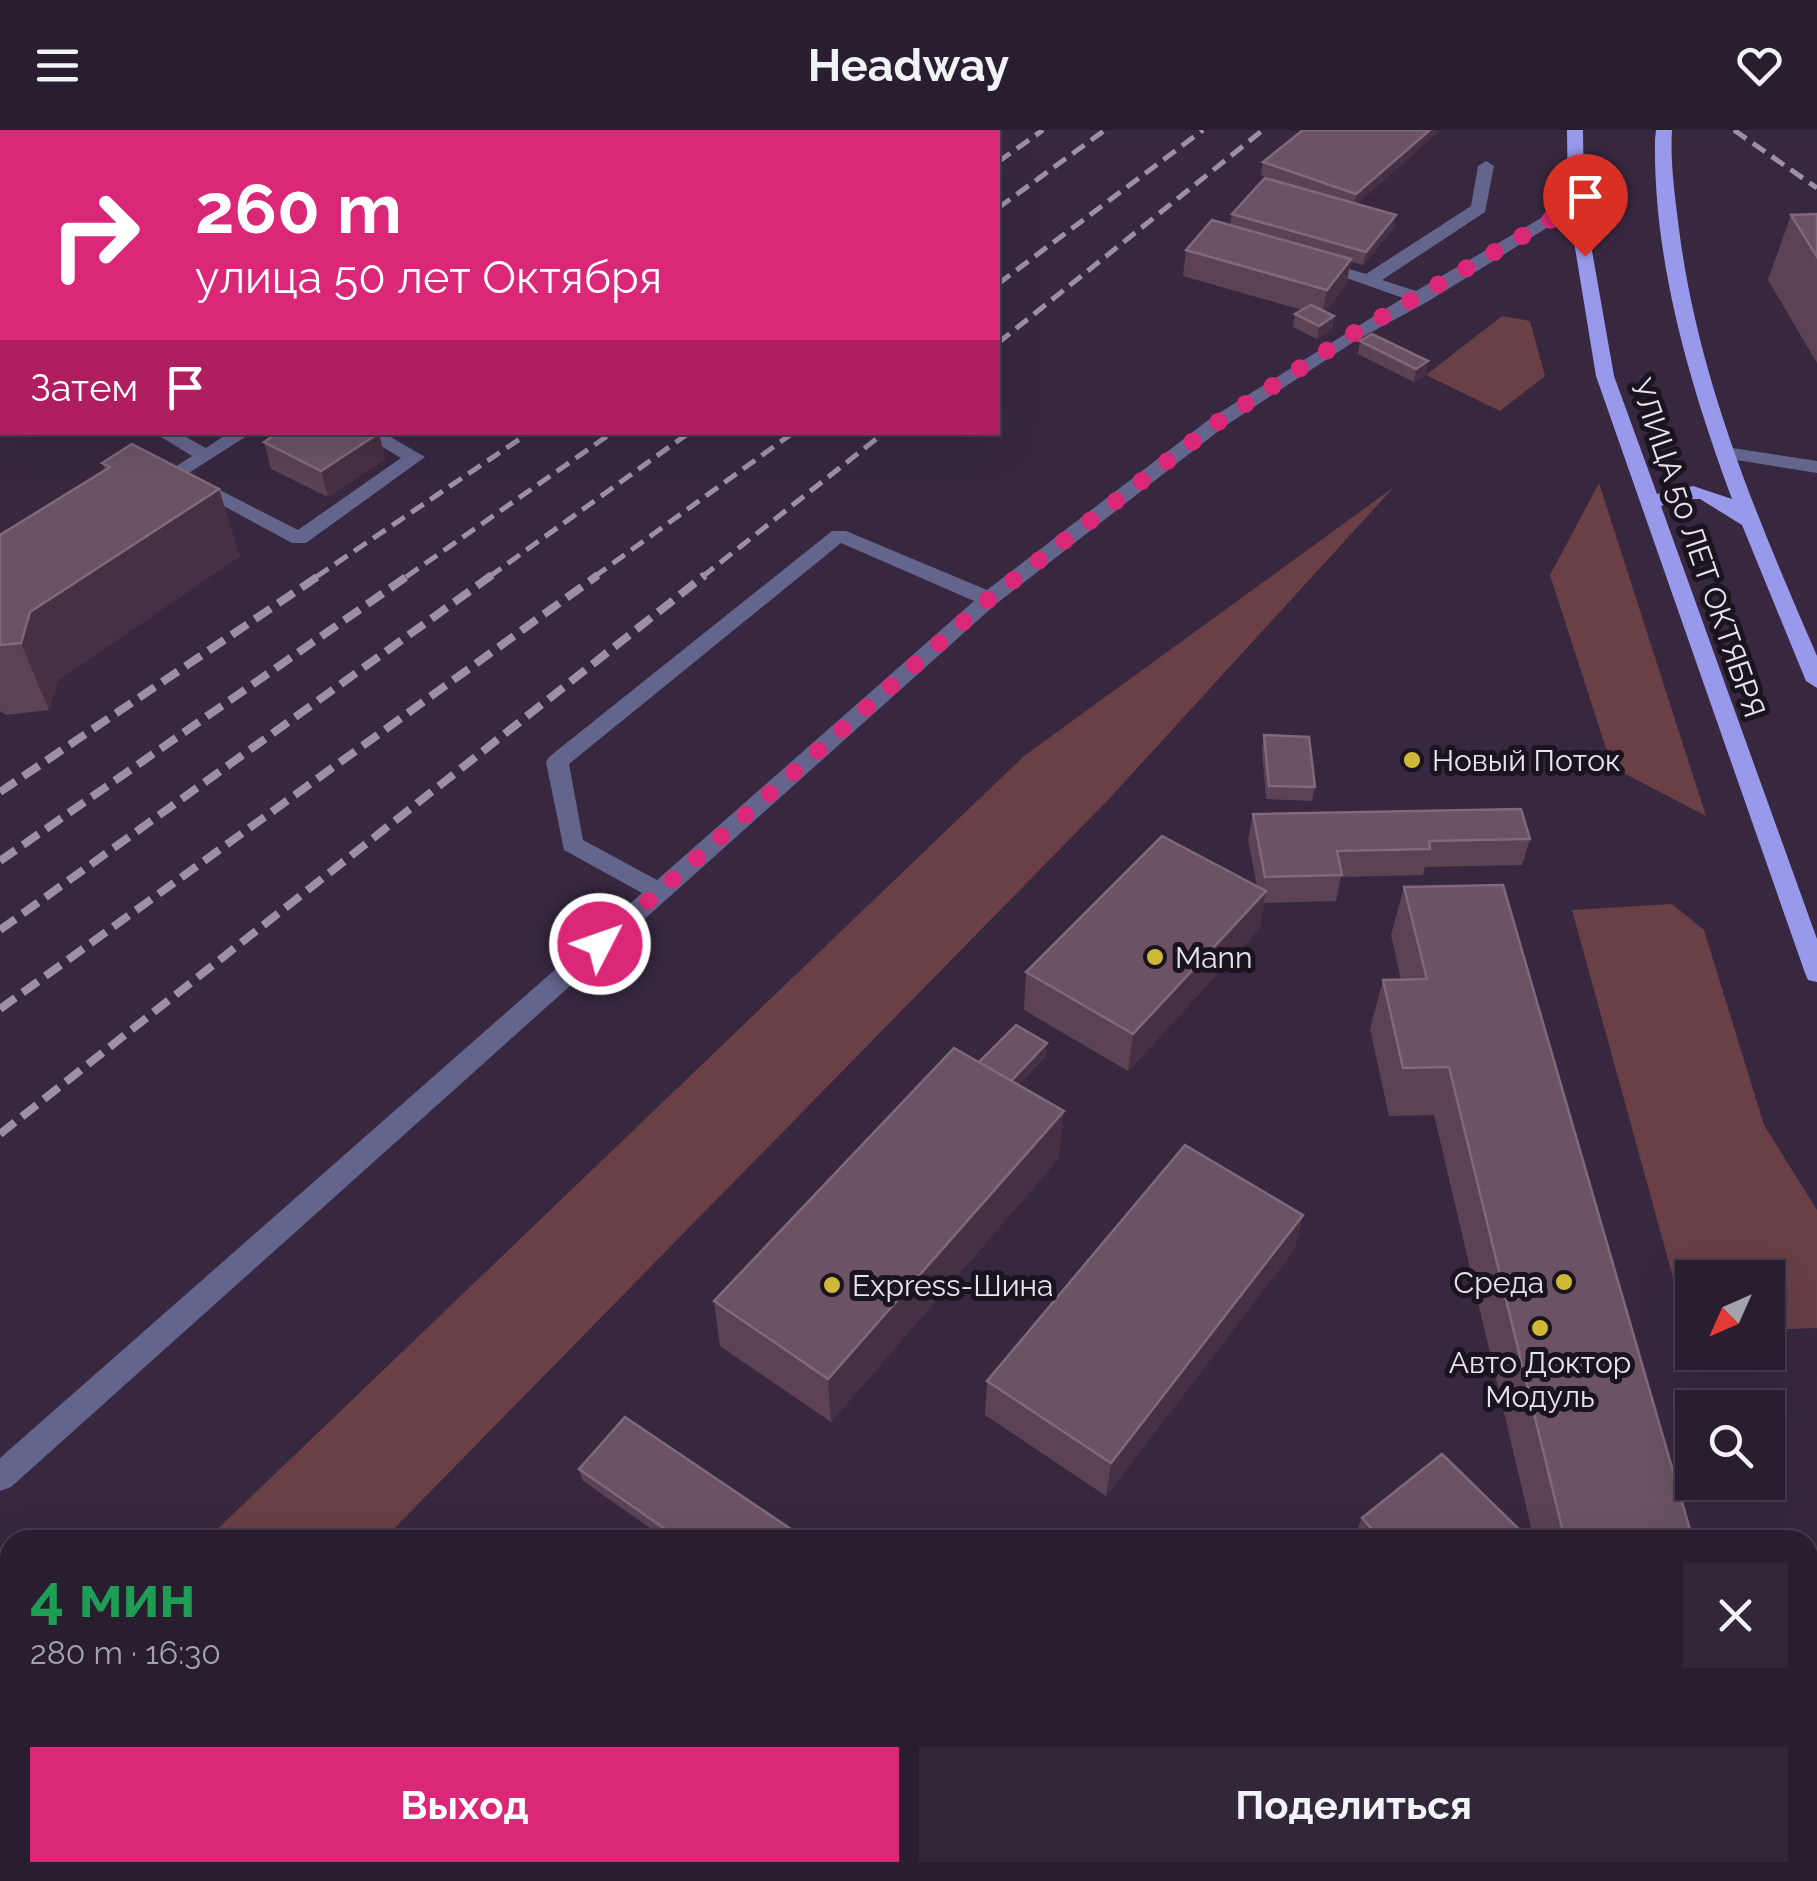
<!DOCTYPE html>
<html lang="ru">
<head>
<meta charset="utf-8">
<style>
	:root { --surface:#291e30; --page:#312738; --text:#f1f3f6; --muted:#a5a2ab; --line:#453c4c; --accent:#db2777 }
	body { margin:0; font-family:Raleway,sans-serif; background:var(--page); color:var(--text); height:100vh; display:flex; flex-direction:column; font-size:38px; white-space:nowrap }
	* { box-sizing:border-box; margin:0 }
	p { font-size:32px; color:var(--muted) }
	.icon { flex:none; width:55px; height:55px; fill:none; stroke:currentColor; stroke-width:2; stroke-linecap:round; stroke-linejoin:round }
	.map { position:relative; flex:1; overflow:hidden }
	.details { position:absolute; left:0px; top:1400px; width:1818px; height:352px; display:flex; flex-direction:column; background:var(--surface); border-radius:30px 30px 0 0; box-shadow:0 10px 40px #0002,0 0 0 2px var(--line) }
	.details>* { flex:none }
	.hud { position:absolute; left:0px; top:0px; width:1000px; height:305px; box-shadow:0 10px 40px #0002,0 0 0 2px var(--line); background:#db2777; color:#fff; overflow:hidden }
	.needle { width:65px; rotate:225deg }
	.tools { position:absolute; left:1675px; top:1130px; display:grid; gap:20px }
	.tools a { display:grid; place-items:center; width:110px; height:110px; border-radius:0px; background:var(--surface); box-shadow:0 10px 40px #0002,0 0 0 2px var(--line); font-size:50px }
	.pin { position:absolute; display:grid; place-items:center; width:85px; height:85px; color:#fff; margin:-102px -42px; border-radius:50% 50% 50% 0; rotate:-45deg; box-shadow:0 0 10px #0007 }
	.pin .icon { rotate:45deg }
	.me { position:absolute; width:110px; margin:-55px; rotate:49deg; stroke-linejoin:round; filter:drop-shadow(0 0 8px #0008) }
	.turn { display:flex; align-items:center; gap:35px; height:210px; padding:0 30px; font-size:45px }
	.turn .icon { width:130px; height:130px; stroke-width:2.5 }
	.turn b { display:block; font-size:70px; line-height:85px }
	.then { display:flex; align-items:center; height:95px; padding:0 30px; background:#0003; gap:20px; font-size:38px }
	.round { display:grid; place-items:center; flex:none; width:105px; height:105px; border-radius:0px; background:var(--page) }
	.overview { display:flex; align-items:center; justify-content:space-between; height:170px; padding:0 30px }
	h1 { font-size:60px; font-weight:700; line-height:75px; color:#1e9e55 }
	.cta { display:flex; gap:20px; margin-top:auto; padding:20px 30px }
	.cta a { flex:1; height:115px; border-radius:0px; background:var(--accent); color:#fff; font-size:40px; font-weight:700; line-height:115px; text-align:center }
	.cta a+a { background:var(--page); color:var(--text) }
	header { display:flex; justify-content:space-between; align-items:center; height:130px; padding:0 30px; background:var(--surface); font-size:45px; font-weight:700 }
	.map>svg:first-child { display:block }
	.green { fill:#6a3f45 }
	.lines { fill:none; stroke-linecap:round; stroke-linejoin:round }
	.minor { fill:#64658d; fill-rule:evenodd }
	.major { fill:#9899eb; fill-rule:evenodd }
	.rail-far1 { stroke:#9c91a4; stroke-width:5; stroke-dasharray:15 8; stroke-linecap:butt }
	.rail { stroke:#9c91a4; stroke-width:8; stroke-dasharray:19 9; stroke-linecap:butt }
	.wall { fill:#5c4253 }
	.shaded-wall { fill:#473044 }
	.building { fill:#6b5364; stroke:#7f697a; stroke-width:2.5 }
	.route { stroke:#db2777; stroke-width:18; stroke-dasharray:0 32.4 }
	.poi-dot { fill:#d0b837; stroke:#1a141f; stroke-width:4 }
	.labels { text-anchor:middle; dominant-baseline:central; stroke-width:10; stroke-linejoin:round; paint-order:stroke }
	.street-label { font-size:30px; fill:#eae1f1; stroke:#1a141f }
	.poi-label { font-size:30px; fill:#eae1f1; stroke:#1a141f; text-anchor:start }
</style>
</head>
<body>
<header><svg class="icon" aria-label="menu" viewBox="0 0 24 24"><path d="M4 6h16M4 12h16M4 18h16"/></svg>Headway<svg class="icon" aria-label="heart" viewBox="0 0 24 24"><path d="M12 20l-8-8c-3-5 5-10 8-4 3-6 11-1 8 4z"/></svg></header>
<div class="map">
<svg width="1817" height="1751" viewBox="0 0 1817 1751">
	<rect width="100%" height="100%" fill="#372840"/>
	<g class="green">
		<polygon points="1502,186 1530,191 1545,246 1500,281 1426,245"/>
		<polygon points="1599,353 1706,686 1612,637 1550,445"/>
		<polygon points="1394,357 1108,670 383,1410 206,1410 1024,626"/>
		<polygon points="1672,774 1704,800 1764,995 1817,1080 1817,1198 1768,1200 1768,1148 1692,1148 1692,1202 1688,1202 1572,780"/>
		<polygon points="10,1598 10,1742 57,1743 49,1751 0,1751 0,1608"/>
	</g>
	<g class="lines">
		<g class="minor">
			<polygon points="50,0 71,0 72,2 52,2"/>
			<path d="M 1486,31 L 1494,36 L 1485,82 L 1382,150 L 1416,161 L 1570,71 L 1584,75 L 1427,172 L 1355,211 L 1225,296 L 996,474 L 11,1357 L 0,1361 L 0,1328 L 642,763 L 564,720 L 546,632 L 549,627 L 832,401 L 846,401 L 987,460 L 1211,288 L 1403,168 L 1307,134 L 1316,129 L 1366,144 L 1471,76 L 1478,36 ZM 841,413 L 974,471 L 657,750 L 583,710 L 569,634 Z"/>
			<polygon points="153,302 177,302 206,318 230,302 253,302 159,362 149,356 152,352 192,326"/>
			<polygon points="357,302 382,302 425,327 306,413 292,413 183,354 186,350 200,350 298,400 401,328"/>
			<polygon points="1725,317 1817,331 1817,343 1718,327 1715,323"/>
		</g>
		<path class="major" d="M 1567,0 L 1583,0 L 1584,75 L 1614,246 L 1657,364 L 1693,356 L 1732,369 C 1690,255 1653,132 1655,9 L 1656,0 L 1672,0 C 1670,33 1675,66 1679,99 C 1698,249 1757,388 1817,526 L 1817,558 L 1806,551 L 1742,395 L 1700,369 L 1681,369 L 1661,376 L 1817,809 L 1817,852 L 1808,850 L 1805,843 L 1596,246 L 1568,75 Z"/>
		<g class="rail-far1">
			<polyline points="1734,0 1817,58"/>
			<polyline points="970,2 974,0"/>
			<polyline points="998,32 1043,0"/>
			<polyline points="998,78 1105,0"/>
			<polyline points="998,154 1203,0"/>
			<polyline points="998,213 1263,0"/>
			<polyline points="316,447 530,302"/>
			<polyline points="406,447 613,302"/>
			<polyline points="489,447 690,302"/>
			<polyline points="594,447 794,302"/>
			<polyline points="702,447 885,302"/>
		</g>
		<g class="rail">
			<polyline points="0,662 320,445"/>
			<polyline points="0,731 409,445"/>
			<polyline points="0,800 492,445"/>
			<polyline points="0,879 598,445"/>
			<polyline points="0,1004 705,445"/>
		</g>
	</g>
	<g class="wall">
		<polygon points="751,0 933,0 929,2 751,2"/>
		<polygon points="1303,0 1440,0 1357,74 1394,98 1363,135 1351,132 1346,155 1325,182 1334,186 1332,199 1317,209 1293,197 1295,184 1302,180 1183,146 1186,120 1230,95 1232,84 1295,57 1261,45 1263,32"/>
		<polygon points="1817,84 1817,233 1768,150 1791,85"/>
		<polygon points="1360,211 1426,245 1414,252 1358,224"/>
		<polygon points="379,303 385,329 328,367 271,339 264,312"/>
		<polygon points="132,314 240,426 58,550 49,580 6,585 0,581 0,405 105,340 102,333"/>
		<polygon points="1264,605 1315,657 1312,671 1266,669 1262,619"/>
		<polygon points="1253,684 1530,709 1522,735 1425,737 1423,745 1341,747 1336,771 1264,773 1259,799 1128,941 1024,880 1026,842 1257,756 1248,710"/>
		<polygon points="1404,757 1693,1410 1534,1410 1434,985 1389,986 1370,899 1383,850 1401,850 1391,805"/>
		<polygon points="1046,926 1018,955 1059,1028 831,1292 720,1216 714,1171 979,932"/>
		<polygon points="1303,1085 1294,1120 1106,1366 985,1285 987,1251"/>
		<polygon points="579,1339 807,1410 667,1410 582,1350"/>
		<polygon points="1362,1388 1530,1410 1353,1410"/>
		<polygon points="1537,1742 1801,1742 1792,1751 1528,1751"/>
	</g>
	<g class="shaded-wall">
		<polygon points="0,0 30,0 31,2 2,2 2,22 0,24"/>
		<polygon points="426,0 531,0 524,2 419,2"/>
		<polygon points="877,0 933,0 929,2 873,2"/>
		<polygon points="1430,0 1440,0 1354,77 1356,64"/>
		<polygon points="1396,85 1394,98 1363,135 1366,122"/>
		<polygon points="1351,129 1346,155 1322,186 1327,160"/>
		<polygon points="1334,186 1332,199 1317,209 1319,196"/>
		<polygon points="1428,231 1426,245 1414,252 1416,239"/>
		<polygon points="379,303 385,329 328,367 321,341"/>
		<polygon points="219,359 240,426 58,550 49,580 21,513 30,482"/>
		<polygon points="1266,761 1259,799 1128,941 1133,904"/>
		<polygon points="1047,913 1046,926 1008,967 1008,954"/>
		<polygon points="1064,981 1059,1028 831,1292 828,1249"/>
		<polygon points="1303,1085 1294,1120 1106,1366 1111,1333"/>
		<polygon points="224,1742 240,1742 232,1751 217,1751"/>
		<polygon points="620,1742 631,1742 623,1751 612,1751"/>
		<polygon points="794,1742 802,1742 795,1751 786,1751"/>
		<polygon points="1196,1742 1222,1742 1212,1751 1186,1751"/>
	</g>
	<g class="building">
		<polygon points="269,0 426,0 419,2 262,2"/>
		<polygon points="778,0 877,0 873,2 785,2"/>
		<polygon points="1303,0 1430,0 1356,64 1263,32"/>
		<polygon points="1265,48 1396,85 1366,122 1232,84"/>
		<polygon points="1817,84 1817,127 1791,85"/>
		<polygon points="1212,90 1351,129 1327,160 1186,120"/>
		<polygon points="1311,175 1334,186 1319,196 1295,184"/>
		<polygon points="1372,204 1428,231 1416,239 1360,211"/>
		<polygon points="279,302 377,302 379,303 321,341 264,312"/>
		<polygon points="132,314 219,359 30,482 21,513 0,515 0,405 110,337 102,333"/>
		<polygon points="1264,605 1309,607 1315,657 1269,656"/>
		<polygon points="1521,679 1530,709 1429,711 1430,719 1337,721 1342,745 1265,747 1253,684"/>
		<polygon points="1162,706 1266,761 1133,904 1026,842"/>
		<polygon points="1503,755 1693,1410 1565,1410 1449,937 1403,938 1383,850 1427,849 1404,757"/>
		<polygon points="1016,895 1047,913 1011,951 979,932"/>
		<polygon points="954,918 1064,981 828,1249 714,1171"/>
		<polygon points="1185,1015 1303,1085 1111,1333 987,1251"/>
		<polygon points="625,1287 807,1410 681,1410 579,1339"/>
		<polygon points="1442,1324 1530,1410 1382,1410 1362,1388"/>
		<polygon points="1817,1531 1817,1726 1808,1736 1808,1532"/>
		<polygon points="136,1742 224,1742 217,1751 128,1751"/>
		<polygon points="366,1742 502,1742 512,1751 358,1751"/>
		<polygon points="537,1742 620,1742 612,1751 529,1751"/>
		<polygon points="697,1742 794,1742 786,1751 689,1751"/>
		<polygon points="967,1742 1196,1742 1186,1751 957,1751"/>
		<polygon points="1537,1742 1778,1742 1770,1751 1528,1751"/>
	</g>
	<g class="lines">
		<polyline class="route" points="600,814 989,469 1218,292 1349,206 1576,75 1585,126"/>
	</g>
	<g class="poi-dot">
		<circle cx="1412" cy="630" r="10"/>
		<circle cx="1155" cy="827" r="10"/>
		<circle cx="1564" cy="1152" r="10"/>
		<circle cx="832" cy="1155" r="10"/>
		<circle cx="1540" cy="1198" r="10"/>
	</g>
	<g class="labels">
		<g class="street-label">
			<text transform="translate(1698 418) rotate(71)">УЛИЦА 50 ЛЕТ ОКТЯБРЯ</text>
		</g>
		<g class="poi-label">
			<text x="1432" y="630">Новый Поток</text>
			<text x="1175" y="827">Mann</text>
			<text x="1544" y="1152" text-anchor="end">Среда</text>
			<text x="852" y="1155">Express-Шина</text>
			<text x="1540" y="1232" text-anchor="middle">Авто Доктор<tspan x="1540" dy="34">Модуль</tspan></text>
		</g>
	</g>
</svg>
<div class="tools">
<a><svg class="needle" viewBox="-14 -14 28 28"><path d="M0-13l5 13h-10z" fill="#e53935"/><path d="M0 13l5-13h-10z" fill="#a5a2ab"/></svg></a>
<a><svg class="icon" aria-label="search" viewBox="0 0 24 24"><circle cx="10" cy="10" r="6"/><path d="M15 15l6 6"/></svg></a>
</div>
<div class="pin" style="left:1585px;top:126px;background:#d93025"><svg class="icon" aria-label="arrive" viewBox="0 0 24 24"><path d="M6 21V4h12l-3 4 3 4H6"/></svg></div>
<svg class="me" style="left:600px;top:814px" viewBox="-20 -20 40 40"><circle r="17" fill="#db2777" stroke="#fff" stroke-width="3"/><path d="M0-11L8 9 0 5-8 9z" fill="#fff"/></svg>
<div class="hud">
<div class="turn"><svg class="icon" aria-label="right" viewBox="0 0 24 24"><path d="M7 20v-9h11M14 6l5 5-5 5"/></svg><div><b>260 m</b>улица 50 лет Октября</div></div>
<div class="then">Затем<svg class="icon" aria-label="arrive" viewBox="0 0 24 24"><path d="M6 21V4h12l-3 4 3 4H6"/></svg></div>
</div>
<section class="details">
<div class="overview"><div><h1>4 мин</h1><p>280 m · 16:30</p></div><a class="round"><svg class="icon" aria-label="close" viewBox="0 0 24 24"><path d="M6 6l12 12M18 6L6 18"/></svg></a></div>
<div class="cta"><a>Выход</a><a>Поделиться</a></div>
</section>
</div>
</body>
</html>
